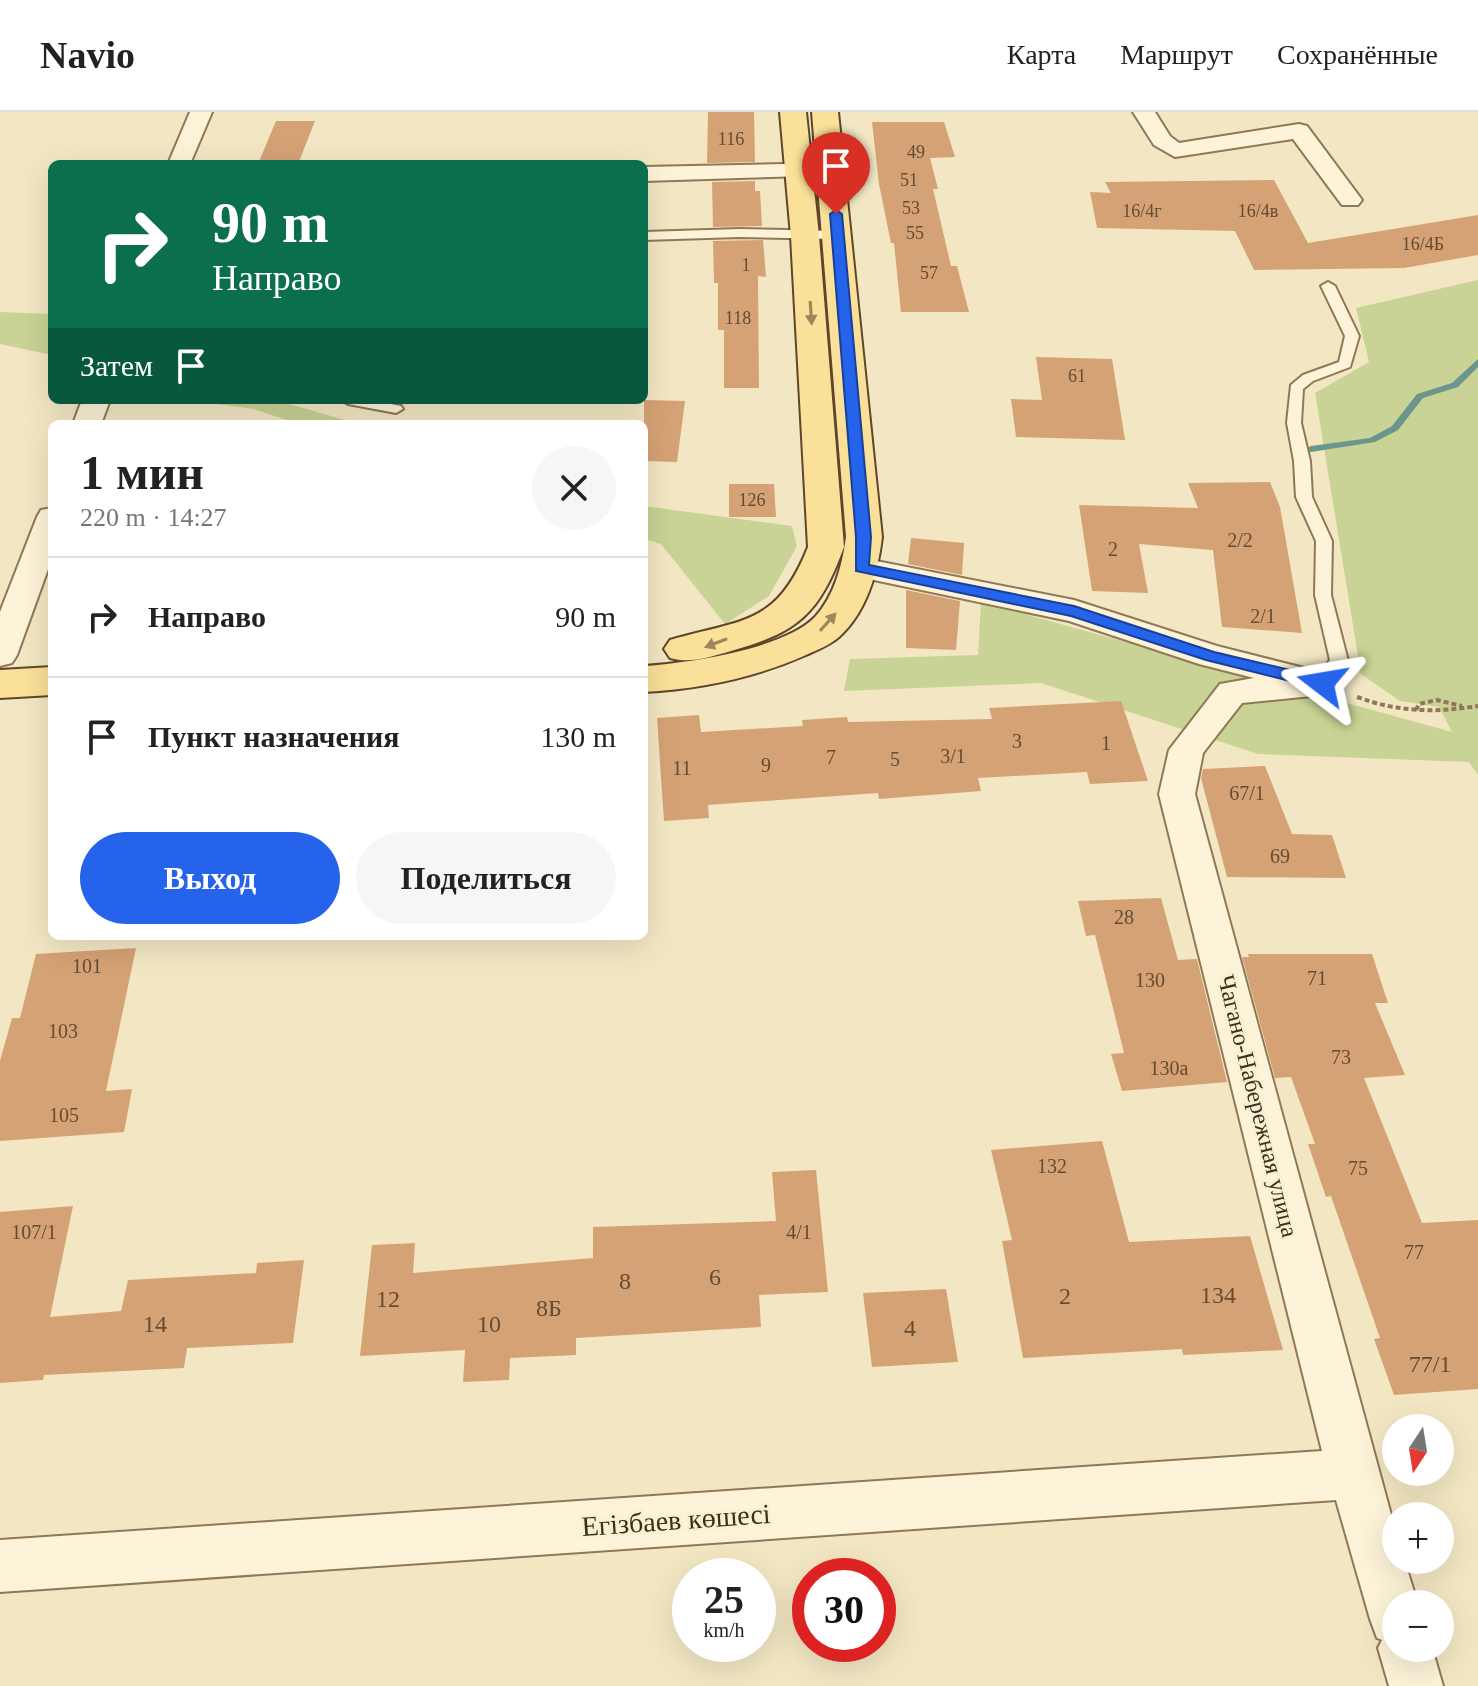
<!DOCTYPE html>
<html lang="ru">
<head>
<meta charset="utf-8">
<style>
	:root { --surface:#fff; --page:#f6f6f6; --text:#222; --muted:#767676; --line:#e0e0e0; --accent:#2563eb }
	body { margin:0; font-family:Georgia,serif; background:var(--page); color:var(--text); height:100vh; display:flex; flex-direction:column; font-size:30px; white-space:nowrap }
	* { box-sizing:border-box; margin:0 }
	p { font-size:26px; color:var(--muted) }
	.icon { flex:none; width:44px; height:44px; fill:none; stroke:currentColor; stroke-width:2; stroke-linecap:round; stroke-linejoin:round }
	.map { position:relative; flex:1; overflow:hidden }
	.side { position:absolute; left:48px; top:308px; width:600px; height:520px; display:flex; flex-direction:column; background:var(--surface); border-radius:12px; box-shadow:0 8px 32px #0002 }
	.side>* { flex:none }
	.top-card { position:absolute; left:48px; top:48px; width:600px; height:244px; border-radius:12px; box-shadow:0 8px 32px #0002; background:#0b6e4f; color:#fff; overflow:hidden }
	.needle { width:52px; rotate:192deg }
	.controls { position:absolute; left:1382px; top:1302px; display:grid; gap:16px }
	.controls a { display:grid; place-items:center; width:72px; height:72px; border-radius:50%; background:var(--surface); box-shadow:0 8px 32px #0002; font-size:40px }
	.speed { position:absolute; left:672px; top:1446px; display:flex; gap:16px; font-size:40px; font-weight:700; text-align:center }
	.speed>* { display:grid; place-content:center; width:104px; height:104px; border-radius:50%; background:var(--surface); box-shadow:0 8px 32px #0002; line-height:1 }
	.speed small { font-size:20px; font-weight:400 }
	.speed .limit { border:12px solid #d22; background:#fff; color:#111 }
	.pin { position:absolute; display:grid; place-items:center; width:68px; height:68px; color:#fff; margin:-82px -34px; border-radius:50% 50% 50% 0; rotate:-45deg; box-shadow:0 0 8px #0007 }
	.pin .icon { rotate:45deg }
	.me { position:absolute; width:88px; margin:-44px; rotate:284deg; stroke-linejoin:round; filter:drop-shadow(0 0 6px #0008) }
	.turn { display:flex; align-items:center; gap:28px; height:168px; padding:0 32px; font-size:36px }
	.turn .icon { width:104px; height:104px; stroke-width:2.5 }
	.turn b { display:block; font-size:56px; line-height:68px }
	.then { display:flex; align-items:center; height:76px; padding:0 32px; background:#0003; gap:16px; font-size:30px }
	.round { display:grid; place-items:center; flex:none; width:84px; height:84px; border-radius:42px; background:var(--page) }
	.overview { display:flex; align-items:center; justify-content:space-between; height:136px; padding:0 32px }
	h1 { font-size:48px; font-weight:700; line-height:60px }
	.primary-button { display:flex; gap:16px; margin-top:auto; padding:16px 32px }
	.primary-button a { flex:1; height:92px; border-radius:48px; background:var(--accent); color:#fff; font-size:32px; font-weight:700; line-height:92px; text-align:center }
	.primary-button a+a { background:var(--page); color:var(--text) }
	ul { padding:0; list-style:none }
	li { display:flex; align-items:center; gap:24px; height:120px; padding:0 32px; border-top:2px solid var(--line) }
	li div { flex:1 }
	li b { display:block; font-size:30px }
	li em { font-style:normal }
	header { display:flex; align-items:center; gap:48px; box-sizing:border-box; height:112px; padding:0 40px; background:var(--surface); border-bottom:2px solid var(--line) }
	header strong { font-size:38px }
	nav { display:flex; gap:44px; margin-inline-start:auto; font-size:28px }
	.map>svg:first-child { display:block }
	.green { fill:#c9d395 }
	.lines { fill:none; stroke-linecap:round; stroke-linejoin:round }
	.stream { fill:#6b958d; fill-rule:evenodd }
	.building { fill:#d5a275 }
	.lane-casing { stroke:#907857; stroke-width:4 }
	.street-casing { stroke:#907857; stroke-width:4 }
	.primary-casing { stroke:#5d462c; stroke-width:4 }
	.path { stroke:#907857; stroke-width:4; stroke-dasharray:5 3; stroke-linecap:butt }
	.lane { fill:#fcf3d8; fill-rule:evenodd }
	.street { fill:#fcf3d8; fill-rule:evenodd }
	.primary { fill:#fae098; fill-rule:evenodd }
	.oneway { fill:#9c885a }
	.route { fill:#2563eb; stroke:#184099; stroke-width:2 }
	.labels { text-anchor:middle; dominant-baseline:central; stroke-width:6; stroke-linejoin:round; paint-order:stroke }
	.far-number-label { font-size:18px; fill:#644c33 }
	.number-label { font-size:20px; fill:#644c33 }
	.street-label { font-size:24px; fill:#3e2f1d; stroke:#f9f0d4 }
	.near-number-label { font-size:24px; fill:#644c33 }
	.near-street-label { font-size:28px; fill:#3e2f1d; stroke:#f9f0d4 }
</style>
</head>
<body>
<header>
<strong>Navio</strong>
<nav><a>Карта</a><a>Маршрут</a><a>Сохранённые</a></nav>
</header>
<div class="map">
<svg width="1478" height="1574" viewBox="0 0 1478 1574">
	<rect width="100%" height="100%" fill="#f3e7c3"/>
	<g class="green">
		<polygon points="1478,168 1478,663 1469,650 1258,642 1041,571 844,579 850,547 978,543 981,490 1452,620 1439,595 1400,589 1361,562 1315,281 1369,250 1356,196"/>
		<polygon points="0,200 52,202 52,243 0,232"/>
		<polygon points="188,288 275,288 359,312 298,312 254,297"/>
		<polygon points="644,394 792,414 797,434 769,484 725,512 661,432 644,427"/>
	</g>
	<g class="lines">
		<polygon class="stream" points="1478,247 1478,255 1458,275 1423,286 1398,318 1375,330 1311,340 1306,337 1311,334 1370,326 1392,314 1417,282 1452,271"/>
	</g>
	<g class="building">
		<polygon points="708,0 754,0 755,50 707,51"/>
		<polygon points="276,9 315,9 298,52 258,52"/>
		<polygon points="872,10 944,10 955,45 930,46 938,77 933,77 951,154 957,154 969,200 901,200 894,131 891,131 879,72"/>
		<polygon points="1274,68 1308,131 1478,103 1478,143 1404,156 1254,158 1235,119 1097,116 1090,80 1111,81 1105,70"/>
		<polygon points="755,69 755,79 760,79 762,114 713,115 712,70"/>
		<polygon points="763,128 766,165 758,164 759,276 724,276 724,218 718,218 718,171 714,171 713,129"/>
		<polygon points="1036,245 1112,247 1125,328 1016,325 1011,287 1042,288"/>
		<polygon points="644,288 685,289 677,350 644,349"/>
		<polygon points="1270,370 1280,395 1302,521 1222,515 1213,438 1139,432 1148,481 1092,479 1079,393 1198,396 1188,371"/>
		<polygon points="729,372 774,372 776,405 729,405"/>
		<polygon points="911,426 964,431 962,463 908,452"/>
		<polygon points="906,478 960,489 956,538 906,536"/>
		<polygon points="1121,589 1148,669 1090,672 1087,660 978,666 981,679 879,687 878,681 708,693 709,706 664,709 657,606 699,603 701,620 803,614 802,608 847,605 848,610 992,607 989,596"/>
		<polygon points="1265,654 1292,722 1332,723 1346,766 1227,765 1201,666 1203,657"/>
		<polygon points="1161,786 1178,848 1197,847 1227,970 1122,979 1111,942 1124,941 1095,823 1086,824 1078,789"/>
		<polygon points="136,836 106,979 132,977 124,1020 0,1029 0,949 12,906 20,906 36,842"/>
		<polygon points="1248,842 1372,842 1388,891 1375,891 1405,963 1364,966 1422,1111 1478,1108 1478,1277 1394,1283 1374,1227 1380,1226 1331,1084 1326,1085 1308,1032 1315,1032 1291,965 1275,966 1242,845 1249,845"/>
		<polygon points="1102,1029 1129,1130 1250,1124 1283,1238 1183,1243 1182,1237 1023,1246 1002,1129 1012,1128 991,1038"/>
		<polygon points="816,1058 828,1180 759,1183 761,1215 576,1226 576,1243 510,1246 509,1268 463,1270 465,1238 360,1244 372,1133 415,1131 413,1161 593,1146 593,1115 776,1109 772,1060"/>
		<polygon points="73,1094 50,1205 121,1199 128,1168 256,1161 257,1151 304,1148 293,1231 187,1236 184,1256 44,1263 43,1268 0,1271 0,1100"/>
		<polygon points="946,1177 958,1250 872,1255 863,1181"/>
	</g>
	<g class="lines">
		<g class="lane-casing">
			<g id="lane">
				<polygon points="740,117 838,119 844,123 838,127 740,125 644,128 644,120"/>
				<polygon points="1328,170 1335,174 1359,224 1350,255 1313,269 1303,277 1301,311 1310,349 1312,385 1332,429 1331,483 1348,549 1328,575 1322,577 1313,571 1330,548 1315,483 1316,429 1296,385 1294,349 1287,311 1291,273 1303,263 1339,250 1345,224 1321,174"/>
				<polygon points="341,288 371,288 401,294 403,297 396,301 348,292"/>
			</g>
		</g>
		<g class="street-casing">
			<g id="street">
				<polygon points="190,0 212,0 190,52 168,52"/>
				<polygon points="1133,0 1155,0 1170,24 1179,31 1299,12 1307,14 1362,88 1358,93 1342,93 1293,27 1175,45 1154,33"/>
				<polygon points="831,51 839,53 843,58 839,63 644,69 644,55"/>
				<polygon points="82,288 110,288 101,312 73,312"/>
				<polygon points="52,396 52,446 17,543 12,551 0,554 0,500 37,405 41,398"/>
				<polygon points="861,446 1074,488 1217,534 1304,556 1307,561 1322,559 1334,563 1339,571 1334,579 1322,583 1242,591 1203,641 1195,682 1396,1421 1396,1448 1404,1448 1418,1492 1396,1492 1396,1536 1432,1536 1443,1574 1389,1574 1378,1536 1382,1528 1377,1526 1370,1507 1336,1388 0,1480 0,1428 1322,1339 1159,682 1169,638 1220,572 1254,566 1199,552 1069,509 850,463 845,456 850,449"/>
			</g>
		</g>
		<g class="primary-casing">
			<g id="primary">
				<path d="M 780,0 L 806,0 L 819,124 L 844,435 C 819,502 799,520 731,539 C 710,545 691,552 670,546 L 664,537 L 670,528 C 742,507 777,514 808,435 L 791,124 Z"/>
				<path d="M 812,0 L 838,0 L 882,425 C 878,460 866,501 839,525 C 830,533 817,538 806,543 C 754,566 700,577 644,580 L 644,554 C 688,551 784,537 815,505 C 835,483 842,453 846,425 Z"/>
				<polygon points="52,555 52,583 0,586 0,558"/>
			</g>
		</g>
		<g class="path">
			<path d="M 1357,585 C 1398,600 1435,601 1478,594"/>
			<polyline points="1416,598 1419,592 1437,588 1462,594"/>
		</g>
		<use href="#lane" class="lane"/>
		<use href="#street" class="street"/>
		<use href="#primary" class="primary"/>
	</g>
	<defs><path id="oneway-solid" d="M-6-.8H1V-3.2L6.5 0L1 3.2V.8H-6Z" transform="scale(2)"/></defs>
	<g class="oneway">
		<use href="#oneway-solid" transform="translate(811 201) rotate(86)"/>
		<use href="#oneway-solid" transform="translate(828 510) rotate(-48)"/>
		<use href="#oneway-solid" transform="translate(716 531) rotate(159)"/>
	</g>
	<polygon class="route" points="836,98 842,102 871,425 869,453 1074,494 1214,540 1328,567 1328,575 1322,577 1206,548 1071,504 856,459 856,425 830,102"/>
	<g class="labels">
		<g class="far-number-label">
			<text x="731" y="27">116</text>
			<text x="916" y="40">49</text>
			<text x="909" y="68">51</text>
			<text x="911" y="96">53</text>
			<text x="1142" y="99">16/4г</text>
			<text x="1258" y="99">16/4в</text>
			<text x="915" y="121">55</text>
			<text x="1423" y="132">16/4Б</text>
			<text x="746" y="153">1</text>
			<text x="929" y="161">57</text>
			<text x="738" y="206">118</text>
			<text x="1077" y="264">61</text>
			<text x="752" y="388">126</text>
		</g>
		<g class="number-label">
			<text x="1240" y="428">2/2</text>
			<text x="1113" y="437">2</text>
			<text x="1263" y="504">2/1</text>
			<text x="1017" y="629">3</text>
			<text x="1106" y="631">1</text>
			<text x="953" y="644">3/1</text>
			<text x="831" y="645">7</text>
			<text x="895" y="647">5</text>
			<text x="766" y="653">9</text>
			<text x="682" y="656">11</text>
			<text x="1247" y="681">67/1</text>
			<text x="1280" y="744">69</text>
			<text x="1124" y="805">28</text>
			<text x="87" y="854">101</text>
			<text x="1317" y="866">71</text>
			<text x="1150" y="868">130</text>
			<text x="63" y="919">103</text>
			<text x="1341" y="945">73</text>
			<text x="1169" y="956">130а</text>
			<text x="64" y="1003">105</text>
			<text x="1052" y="1054">132</text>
			<text x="1358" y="1056">75</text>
			<text x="34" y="1120">107/1</text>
			<text x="799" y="1120">4/1</text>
			<text x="1414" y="1140">77</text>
		</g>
		<g class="street-label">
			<text transform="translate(1258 994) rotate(76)">Чагано-Набережная улица</text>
		</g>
		<g class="near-number-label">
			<text x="715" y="1165">6</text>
			<text x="625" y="1169">8</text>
			<text x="1218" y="1183">134</text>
			<text x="1065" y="1184">2</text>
			<text x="388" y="1187">12</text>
			<text x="549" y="1196">8Б</text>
			<text x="155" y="1212">14</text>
			<text x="489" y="1212">10</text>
			<text x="910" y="1216">4</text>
			<text x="1430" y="1252">77/1</text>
		</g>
		<g class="near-street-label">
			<text transform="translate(676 1408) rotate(-4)">Егізбаев көшесі</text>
		</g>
	</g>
</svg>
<div class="controls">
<a><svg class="needle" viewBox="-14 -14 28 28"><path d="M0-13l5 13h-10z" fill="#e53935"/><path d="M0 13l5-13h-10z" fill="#767676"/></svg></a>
<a>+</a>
<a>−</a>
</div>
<div class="speed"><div>25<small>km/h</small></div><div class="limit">30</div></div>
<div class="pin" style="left:836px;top:102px;background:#d93025"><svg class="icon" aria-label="arrive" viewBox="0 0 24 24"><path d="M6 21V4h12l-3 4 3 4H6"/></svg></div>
<svg class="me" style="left:1322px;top:571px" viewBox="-20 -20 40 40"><path d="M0-17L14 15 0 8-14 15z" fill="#2563eb" stroke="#fff" stroke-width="4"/></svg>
<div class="top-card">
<div class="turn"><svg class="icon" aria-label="right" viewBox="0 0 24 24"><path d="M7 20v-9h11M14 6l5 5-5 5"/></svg><div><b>90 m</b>Направо</div></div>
<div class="then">Затем<svg class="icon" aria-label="arrive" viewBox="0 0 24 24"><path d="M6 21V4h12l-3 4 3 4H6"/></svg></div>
</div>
<section class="side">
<div class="overview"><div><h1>1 мин</h1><p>220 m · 14:27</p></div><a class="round"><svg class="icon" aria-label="close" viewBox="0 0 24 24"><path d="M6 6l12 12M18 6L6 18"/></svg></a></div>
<ul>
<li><svg class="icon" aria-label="right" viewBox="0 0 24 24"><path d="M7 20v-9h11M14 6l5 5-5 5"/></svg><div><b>Направо</b></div><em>90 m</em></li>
<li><svg class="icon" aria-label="arrive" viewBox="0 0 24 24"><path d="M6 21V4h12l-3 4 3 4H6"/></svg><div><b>Пункт назначения</b></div><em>130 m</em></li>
</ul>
<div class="primary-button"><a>Выход</a><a>Поделиться</a></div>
</section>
</div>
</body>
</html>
